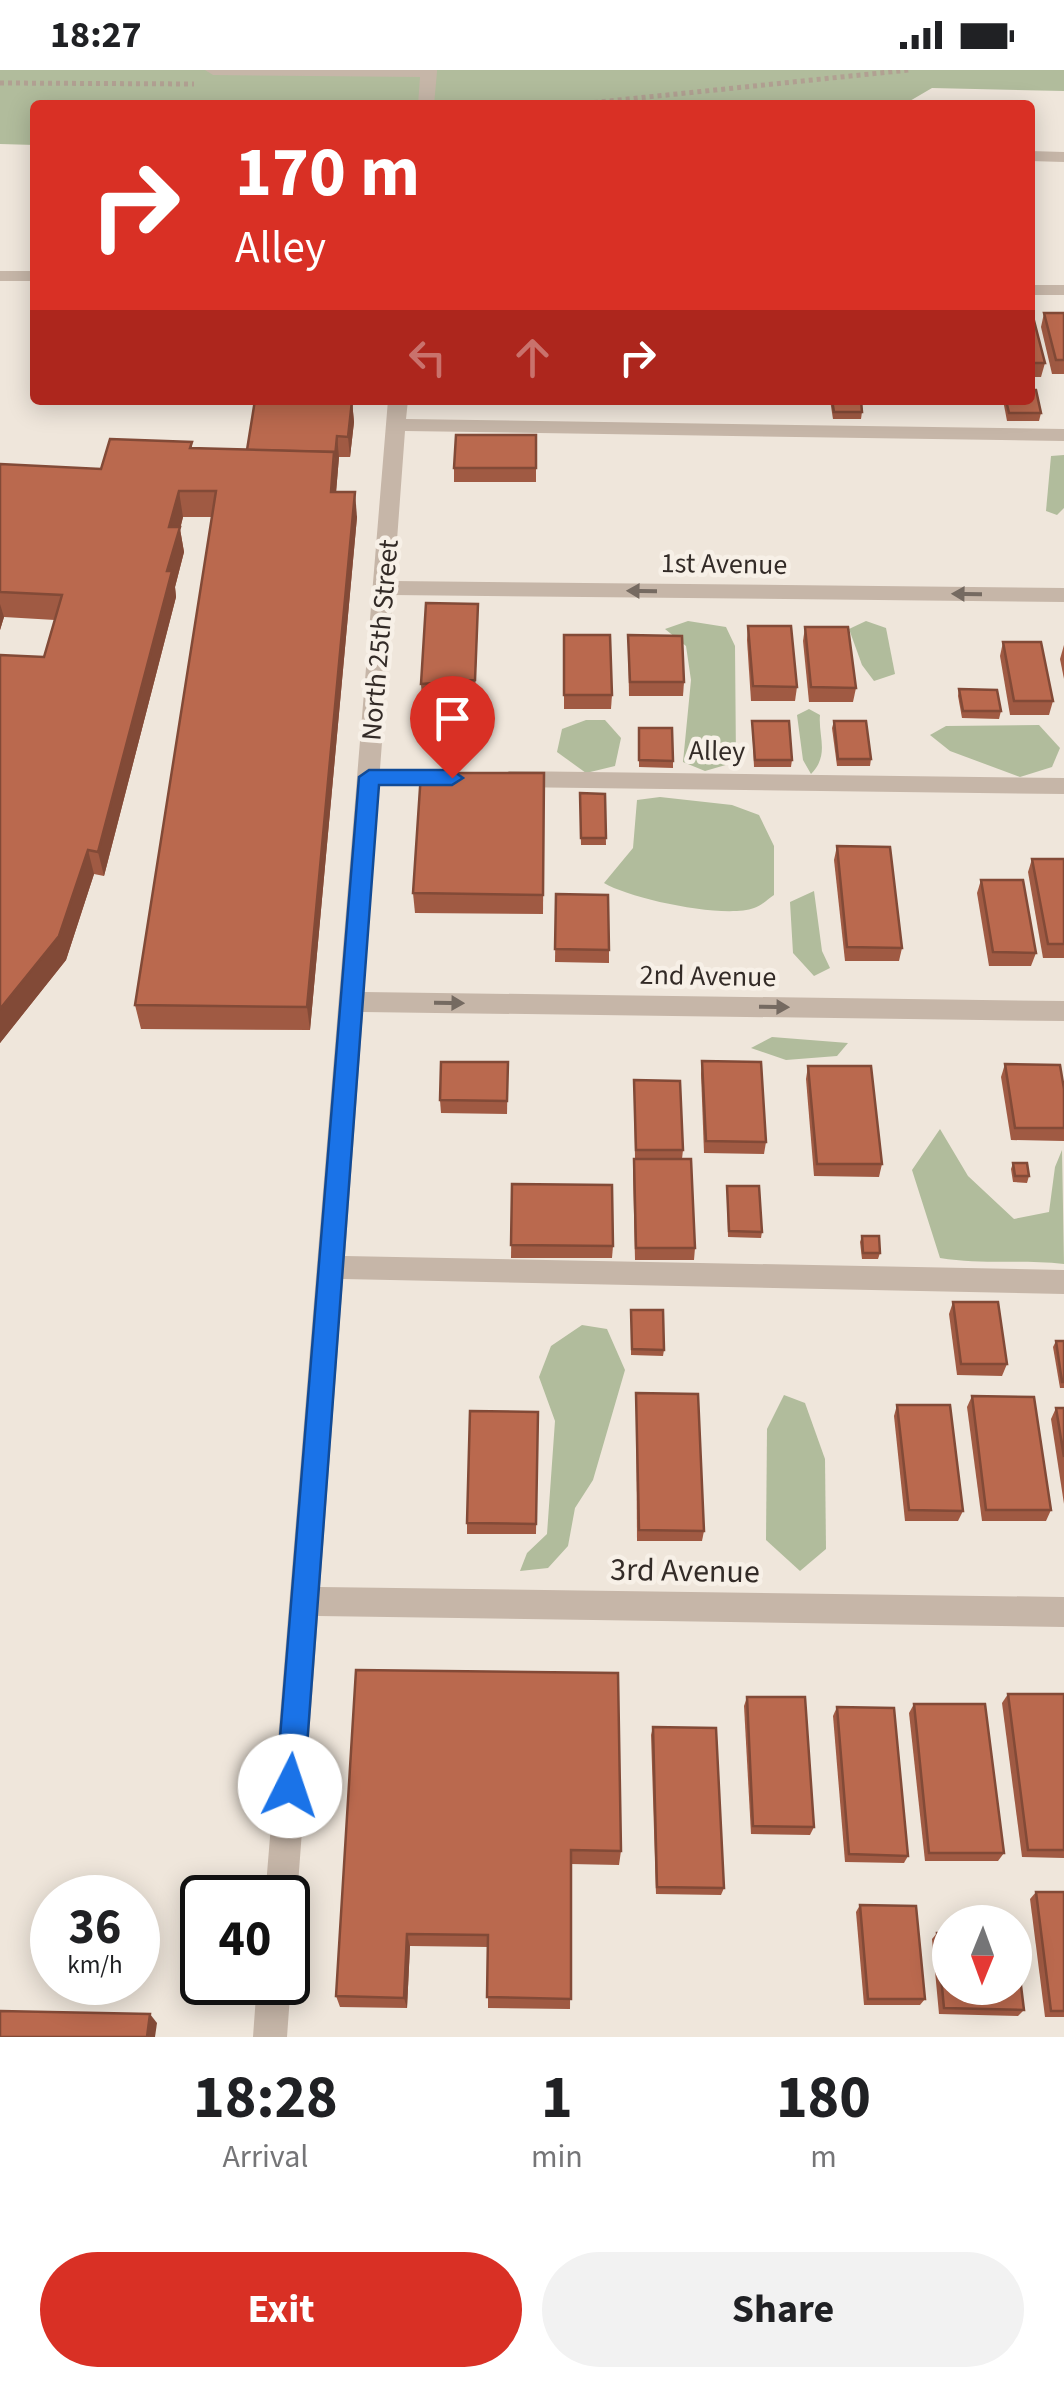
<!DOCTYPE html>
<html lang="en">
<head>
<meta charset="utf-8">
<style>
	:root { --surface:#fff; --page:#f2f2f2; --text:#202124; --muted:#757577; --accent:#d93025 }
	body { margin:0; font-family:"Source Sans 3",sans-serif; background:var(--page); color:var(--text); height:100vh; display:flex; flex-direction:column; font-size:38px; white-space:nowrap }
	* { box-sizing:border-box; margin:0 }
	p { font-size:32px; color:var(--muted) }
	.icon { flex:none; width:55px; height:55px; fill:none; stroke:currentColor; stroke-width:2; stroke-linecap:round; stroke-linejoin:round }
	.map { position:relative; height:1967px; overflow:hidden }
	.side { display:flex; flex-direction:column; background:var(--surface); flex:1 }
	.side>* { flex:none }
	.banner { position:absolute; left:30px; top:30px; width:1005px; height:305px; border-radius:10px; box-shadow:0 5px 25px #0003; background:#d93025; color:#fff; overflow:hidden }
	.needle { width:65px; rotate:181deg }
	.fabs { position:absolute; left:932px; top:1835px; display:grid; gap:20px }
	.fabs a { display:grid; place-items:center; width:100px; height:100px; border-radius:50%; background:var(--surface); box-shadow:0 5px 25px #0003; font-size:50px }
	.speed { position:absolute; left:30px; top:1805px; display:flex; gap:20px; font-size:50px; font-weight:700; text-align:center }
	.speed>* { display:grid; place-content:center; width:130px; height:130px; border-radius:50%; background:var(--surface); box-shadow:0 5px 25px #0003; line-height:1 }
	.speed small { font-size:25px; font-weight:400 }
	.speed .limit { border:5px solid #111; border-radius:15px; background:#fff; color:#111 }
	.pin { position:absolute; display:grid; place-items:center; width:85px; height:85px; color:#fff; margin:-102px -42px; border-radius:50% 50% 50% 0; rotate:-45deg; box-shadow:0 0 10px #0007 }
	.pin .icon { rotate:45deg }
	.me { position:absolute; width:110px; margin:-55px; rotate:4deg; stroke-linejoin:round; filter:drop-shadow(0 0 8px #0008) }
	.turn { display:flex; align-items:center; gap:35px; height:210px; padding:0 40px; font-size:45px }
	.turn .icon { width:130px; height:130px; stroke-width:2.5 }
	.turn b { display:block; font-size:70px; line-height:85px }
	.lanes { display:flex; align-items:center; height:95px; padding:0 40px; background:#0003; justify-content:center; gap:50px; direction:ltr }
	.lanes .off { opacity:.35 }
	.eta { display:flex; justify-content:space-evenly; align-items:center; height:170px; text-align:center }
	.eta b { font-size:60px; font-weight:700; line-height:70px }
	.action { display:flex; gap:20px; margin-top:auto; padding:20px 40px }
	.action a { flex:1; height:115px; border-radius:60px; background:var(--accent); color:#fff; font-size:40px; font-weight:700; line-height:115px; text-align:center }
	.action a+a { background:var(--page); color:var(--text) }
	.status { display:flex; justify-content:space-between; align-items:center; height:70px; padding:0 50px; background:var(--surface); direction:ltr }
	.status svg { height:28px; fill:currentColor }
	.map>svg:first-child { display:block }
	.green { fill:#b1bc9c }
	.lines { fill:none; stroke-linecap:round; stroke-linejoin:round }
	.path { stroke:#b1a092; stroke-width:5; stroke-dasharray:4 4; stroke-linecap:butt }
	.minor { fill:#c6b6a8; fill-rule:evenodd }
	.wall { fill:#a05a43 }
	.shaded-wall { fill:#824a37 }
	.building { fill:#ba694e; stroke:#824a37; stroke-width:2.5 }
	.oneway { fill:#756a61 }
	.route { fill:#1a73e8; stroke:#114b97; stroke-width:2.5 }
	.labels { text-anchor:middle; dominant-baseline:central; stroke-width:9; stroke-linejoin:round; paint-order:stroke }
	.street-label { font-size:28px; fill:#332b27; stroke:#f7f0e7 }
	.near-street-label { font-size:32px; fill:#332b27; stroke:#f7f0e7 }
</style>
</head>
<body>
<div class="status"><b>18:27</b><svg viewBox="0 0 49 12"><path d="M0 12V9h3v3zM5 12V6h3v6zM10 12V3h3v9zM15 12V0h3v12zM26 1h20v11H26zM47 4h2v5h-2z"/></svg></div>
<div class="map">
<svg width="1064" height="1967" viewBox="0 0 1064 1967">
	<rect width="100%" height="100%" fill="#efe6db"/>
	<g class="green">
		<polygon points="0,0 1064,0 1064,21 932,18 903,35 35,35 35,75 0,74"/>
		<polygon points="1064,385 1064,438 1057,445 1046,441 1051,386"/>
		<polygon points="688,551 726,557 735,576 736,692 705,701 683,692 691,610 686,576 665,559"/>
		<polygon points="866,551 886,558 895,604 874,611 862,595 849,559"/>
		<path d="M 809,639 L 820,645 C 818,666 830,685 811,704 L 803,690 L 797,645 Z"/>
		<polygon points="586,650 605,650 621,668 615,696 586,703 557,682 562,659"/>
		<polygon points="1039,655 1060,678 1052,697 1020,707 950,681 930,665 946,656"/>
		<path d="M 660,727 L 732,735 L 759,745 L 774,776 L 774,825 C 768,829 761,836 754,838 C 724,849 631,829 604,813 L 633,778 L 637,730 Z"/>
		<polygon points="814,821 822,881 830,898 814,906 793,883 790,832"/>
		<polygon points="772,967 848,973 837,986 786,990 751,978"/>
		<path d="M 940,1059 L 968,1106 L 1014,1149 L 1049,1142 L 1055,1097 L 1062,1080 L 1064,1194 C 1022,1189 984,1195 940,1188 L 912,1100 Z"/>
		<polygon points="582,1255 607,1259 625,1300 593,1410 575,1438 568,1476 548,1498 520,1501 527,1483 547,1464 555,1351 539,1307 551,1276"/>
		<polygon points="784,1325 805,1333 825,1389 826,1479 800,1501 766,1470 767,1359"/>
	</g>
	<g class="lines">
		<g class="path">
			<polyline points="0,13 194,14"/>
			<polyline points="570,35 909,0"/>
		</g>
		<g class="minor">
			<polygon points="205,0 437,0 437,2 434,35 418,35 420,7 213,5"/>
			<polygon points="1030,81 1064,82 1064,92 1030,91"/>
			<rect x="0" y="201" width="35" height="10"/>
			<rect x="1030" y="215" width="34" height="10"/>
			<polygon points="388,330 408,330 406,349 1064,359 1064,371 405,361 394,511 1064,518 1064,532 393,525 380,699 454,700 465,708 454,716 379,715 364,922 1064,931 1064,951 363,942 345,1186 1064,1200 1064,1224 343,1209 320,1517 1064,1527 1064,1557 318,1546 297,1828 288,1842 288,1828 265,1828"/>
			<polygon points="509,701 1064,708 1064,724 509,717 498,709"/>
			<polygon points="288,1904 291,1912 287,1967 253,1967 257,1912 288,1912"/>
		</g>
	</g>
	<g class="wall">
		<polygon points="1030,243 1045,293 1041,307 1030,307"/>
		<polygon points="1044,243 1064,243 1064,304 1052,304 1041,257"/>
		<polygon points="255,330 345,330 344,331 352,331 354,352 350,387 339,387 336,422 357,447 310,960 141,959 135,935 212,447 183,447 180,459 184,482 175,517 176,527 104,806 94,804 66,890 0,973 0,585 44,587 55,550 4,547 0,560 0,394 101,399 192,372 192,378 247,380"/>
		<polygon points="830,330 861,330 862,342 861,349 833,349"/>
		<polygon points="1003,330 1030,330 1041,343 1039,351 1007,351"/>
		<polygon points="536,365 536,412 454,412 454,398"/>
		<polygon points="478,548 475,624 422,628 421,614"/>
		<polygon points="748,556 797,617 795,631 751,631 747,570"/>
		<polygon points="805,557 856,618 853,632 809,632 803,571"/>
		<polygon points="564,565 612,625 611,639 564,639"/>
		<polygon points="628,565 684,612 683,626 629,626"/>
		<polygon points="1003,572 1053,631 1049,645 1010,645 1000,586"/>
		<polygon points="1064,575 1064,609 1060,589"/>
		<polygon points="959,619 1001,641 999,649 962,648 958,626"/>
		<polygon points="752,651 792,690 791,697 754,697"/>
		<polygon points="834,651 871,689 870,696 837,696 832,658"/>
		<polygon points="639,658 673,691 673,698 639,697"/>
		<polygon points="544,703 543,844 415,843 413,823"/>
		<polygon points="580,723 605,724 606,775 581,775"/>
		<polygon points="837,776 902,878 899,891 845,891 834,790"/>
		<polygon points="1032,789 1064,789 1064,888 1043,888 1028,802"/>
		<polygon points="981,810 1036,883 1031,896 989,896 977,823"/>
		<polygon points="556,824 609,880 609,893 555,892"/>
		<polygon points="702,991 766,1072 764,1084 704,1083 701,1004"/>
		<polygon points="508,992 507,1044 441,1043 440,1030"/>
		<polygon points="1005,994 1064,1019 1064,1071 1011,1070 1001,1007"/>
		<polygon points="808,996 882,1094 879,1107 814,1106 806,1009"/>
		<polygon points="634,1010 683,1080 682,1089 695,1178 694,1190 635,1190 633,1101 635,1089"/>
		<polygon points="1013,1093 1029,1106 1027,1113 1013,1112 1011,1099"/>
		<polygon points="512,1114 613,1176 612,1188 511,1188"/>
		<polygon points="727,1116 762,1162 761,1168 728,1167"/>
		<polygon points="862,1166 880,1183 878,1189 862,1189 860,1172"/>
		<polygon points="953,1232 1007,1294 1002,1306 957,1305 949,1244"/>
		<polygon points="631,1240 664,1280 663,1286 631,1285"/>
		<polygon points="1056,1271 1064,1271 1064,1318 1060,1318 1053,1277"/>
		<polygon points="636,1323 704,1461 702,1471 637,1471"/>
		<polygon points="972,1326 1051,1440 1046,1451 982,1451 967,1337"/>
		<polygon points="897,1335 963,1441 958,1451 905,1451 894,1346"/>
		<polygon points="1056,1338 1064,1338 1064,1434 1051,1349"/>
		<polygon points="538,1342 536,1464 467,1464 467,1453"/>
		<polygon points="356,1600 621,1781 619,1795 571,1794 570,1939 488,1938 488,1877 410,1876 407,1938 340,1937 336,1926"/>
		<polygon points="1008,1624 1064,1624 1064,1788 1022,1787 1002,1633"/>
		<polygon points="747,1627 814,1757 810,1765 751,1764 744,1636"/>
		<polygon points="914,1634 1004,1783 998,1791 925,1791 909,1643"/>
		<polygon points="837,1637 908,1786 904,1793 845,1792 833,1646"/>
		<polygon points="653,1657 724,1818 721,1825 656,1824 651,1665"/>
		<polygon points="1036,1822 1064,1822 1064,1947 1045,1947 1030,1829"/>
		<polygon points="860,1835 925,1929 920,1935 864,1935 856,1842"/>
		<polygon points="937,1863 1024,1940 1018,1946 939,1944 932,1869"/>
	</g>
	<g class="shaded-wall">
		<polygon points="352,331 354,352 350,387 348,367"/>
		<polygon points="337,366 339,387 334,447 331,422"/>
		<polygon points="179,421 183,447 180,459 184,482 175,517 176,527 104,806 98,782 167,501 169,457"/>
		<polygon points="355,422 357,447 310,960 307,937"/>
		<polygon points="0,534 4,547 0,560"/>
		<polygon points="88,780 94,804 66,890 0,973 0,939"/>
		<polygon points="407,1864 410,1876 407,1938 404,1928"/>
		<polygon points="150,1944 157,1953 155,1967 147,1967"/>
	</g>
	<g class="building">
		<polygon points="1030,243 1032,243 1045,293 1030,293"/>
		<polygon points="1044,243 1064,243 1064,290 1056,290"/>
		<polygon points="1030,320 1036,320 1041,343 1009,343 1006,330 1030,330"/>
		<polygon points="255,330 352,331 348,367 337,366 335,387 334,382 247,380"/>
		<polygon points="832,330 861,330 862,342 834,342"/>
		<polygon points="456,365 536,365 536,398 454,398"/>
		<polygon points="110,369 192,372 190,378 334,382 331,422 355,422 307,937 135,935 216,421 179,421 169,457 180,457 167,501 172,501 98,782 88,780 59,866 0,939 0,585 44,587 62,525 0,522 0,394 101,399"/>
		<polygon points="426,533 478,534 475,610 421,614"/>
		<polygon points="748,556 791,556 797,617 753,616"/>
		<polygon points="805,557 848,557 856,618 811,617"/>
		<polygon points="564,565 610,565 612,625 564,625"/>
		<polygon points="628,565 682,566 684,612 630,612"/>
		<polygon points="1003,572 1041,572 1053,631 1014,631"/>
		<polygon points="959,619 997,620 1001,641 963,641"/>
		<polygon points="752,651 789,651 792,690 755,690"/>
		<polygon points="834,651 866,651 871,689 838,689"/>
		<polygon points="639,658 672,658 673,691 639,690"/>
		<polygon points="421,703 544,703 543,825 413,823"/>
		<polygon points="580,723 605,724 606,768 581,768"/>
		<polygon points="837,776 890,777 902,878 847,877"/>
		<polygon points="1032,789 1064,789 1064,874 1048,874"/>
		<polygon points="981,810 1023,810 1036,883 993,882"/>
		<polygon points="556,824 608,825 609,880 555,879"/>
		<polygon points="702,991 761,992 766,1072 706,1071"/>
		<polygon points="441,992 508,992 507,1031 440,1030"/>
		<polygon points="1005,994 1060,995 1064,1019 1064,1058 1015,1058"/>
		<polygon points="808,996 871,996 882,1094 817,1094"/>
		<polygon points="634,1010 680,1011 683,1080 636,1080"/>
		<polygon points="634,1089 691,1089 695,1178 636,1178"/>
		<polygon points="1013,1093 1027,1093 1029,1106 1015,1106"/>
		<polygon points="512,1114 612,1115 613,1176 511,1175"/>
		<polygon points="727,1116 759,1116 762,1162 729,1161"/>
		<polygon points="862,1166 879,1166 880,1183 863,1183"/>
		<polygon points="953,1232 998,1232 1007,1294 961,1294"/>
		<polygon points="631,1240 663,1240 664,1280 632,1279"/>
		<polygon points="1056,1271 1064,1271 1064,1312 1062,1312"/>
		<polygon points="636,1323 698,1324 704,1461 639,1460"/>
		<polygon points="972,1326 1034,1327 1051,1440 986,1440"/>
		<polygon points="897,1335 950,1335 963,1441 909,1440"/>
		<polygon points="1056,1338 1064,1338 1064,1387"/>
		<polygon points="470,1341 538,1342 536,1454 467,1453"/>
		<polygon points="356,1600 618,1603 621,1781 571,1780 571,1929 487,1927 488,1865 407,1864 404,1928 336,1926"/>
		<polygon points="1008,1624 1064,1624 1064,1780 1028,1780"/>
		<polygon points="747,1627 805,1627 814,1757 753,1756"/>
		<polygon points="914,1634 985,1634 1004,1783 929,1783"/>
		<polygon points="837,1637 894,1638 908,1786 849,1784"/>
		<polygon points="653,1657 716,1658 724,1818 657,1817"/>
		<polygon points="1036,1822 1064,1822 1064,1941 1051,1941"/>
		<polygon points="860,1835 916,1836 925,1929 868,1929"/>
		<polygon points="937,1863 950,1863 950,1918 1015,1918 1015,1867 1024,1940 944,1938"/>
		<polygon points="0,1941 150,1944 147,1967 0,1967"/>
	</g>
	<defs><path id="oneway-solid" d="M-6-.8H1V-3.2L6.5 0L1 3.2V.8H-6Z" transform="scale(2.5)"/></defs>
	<g class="oneway">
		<use href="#oneway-solid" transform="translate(642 521) rotate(-179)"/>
		<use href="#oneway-solid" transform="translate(967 524) rotate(-179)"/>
		<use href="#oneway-solid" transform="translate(449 933) rotate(1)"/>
		<use href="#oneway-solid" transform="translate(774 937) rotate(1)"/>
	</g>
	<polygon class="route" points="369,700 452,700 463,708 452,715 379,715 304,1716 300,1726 290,1731 280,1726 276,1716 359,707"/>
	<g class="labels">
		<g class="street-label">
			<text transform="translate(724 494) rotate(1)">1st Avenue</text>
			<text transform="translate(380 570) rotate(-85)">North 25th Street</text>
			<text transform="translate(717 681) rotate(1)">Alley</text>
			<text transform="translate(708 906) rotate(1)">2nd Avenue</text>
		</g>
		<g class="near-street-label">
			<text transform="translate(685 1501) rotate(1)">3rd Avenue</text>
		</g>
	</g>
</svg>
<div class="fabs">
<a><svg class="needle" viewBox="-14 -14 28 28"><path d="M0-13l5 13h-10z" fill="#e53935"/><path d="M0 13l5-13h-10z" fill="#757577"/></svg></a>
</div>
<div class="speed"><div>36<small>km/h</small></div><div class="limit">40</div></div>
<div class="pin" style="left:452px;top:708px;background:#d93025"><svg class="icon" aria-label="arrive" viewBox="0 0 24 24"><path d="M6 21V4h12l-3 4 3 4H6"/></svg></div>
<svg class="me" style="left:290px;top:1716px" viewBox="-20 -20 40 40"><circle r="19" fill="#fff"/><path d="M0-13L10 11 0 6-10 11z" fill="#1a73e8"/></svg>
<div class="banner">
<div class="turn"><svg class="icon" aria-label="right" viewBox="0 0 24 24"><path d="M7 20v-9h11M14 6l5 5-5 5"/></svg><div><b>170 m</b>Alley</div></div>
<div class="lanes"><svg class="icon off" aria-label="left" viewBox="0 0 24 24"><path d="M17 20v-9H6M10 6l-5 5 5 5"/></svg><svg class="icon off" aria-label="ahead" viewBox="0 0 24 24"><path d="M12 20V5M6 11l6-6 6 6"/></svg><svg class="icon" aria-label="right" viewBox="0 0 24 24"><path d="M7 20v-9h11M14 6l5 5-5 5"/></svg></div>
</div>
</div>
<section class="side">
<div class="eta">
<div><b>18:28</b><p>Arrival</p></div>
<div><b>1</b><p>min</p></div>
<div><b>180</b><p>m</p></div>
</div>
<div class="action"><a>Exit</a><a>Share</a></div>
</section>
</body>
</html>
